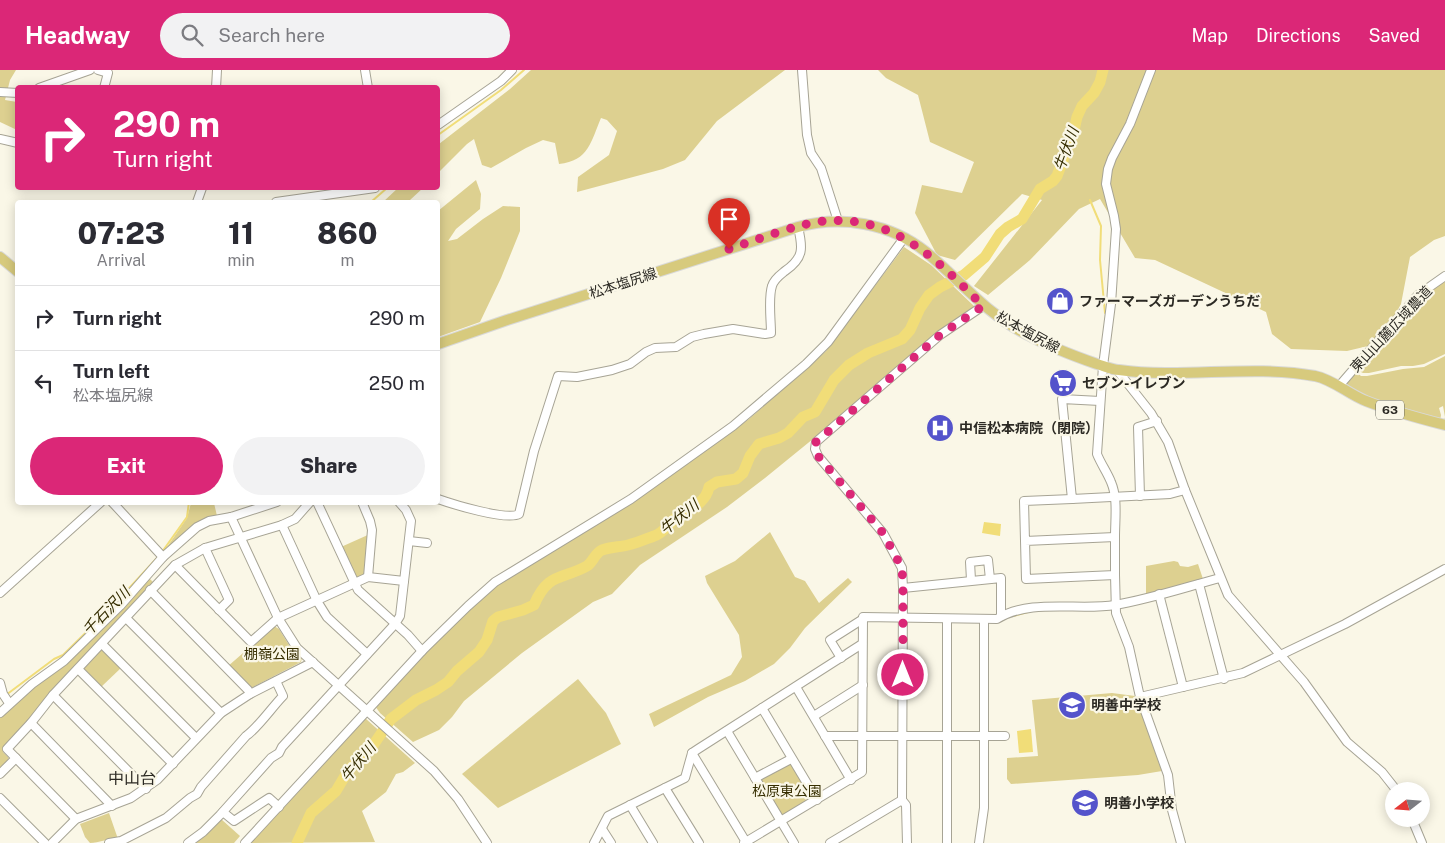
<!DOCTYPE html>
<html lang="en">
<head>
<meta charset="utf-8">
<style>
	:root { --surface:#fff; --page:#f2f2f3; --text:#2b2b33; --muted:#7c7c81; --line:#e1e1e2; --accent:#db2777 }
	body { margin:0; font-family:"Public Sans","Noto Sans JP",sans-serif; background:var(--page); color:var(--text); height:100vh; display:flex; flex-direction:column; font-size:19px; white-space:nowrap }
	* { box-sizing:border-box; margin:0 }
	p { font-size:16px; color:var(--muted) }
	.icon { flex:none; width:28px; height:28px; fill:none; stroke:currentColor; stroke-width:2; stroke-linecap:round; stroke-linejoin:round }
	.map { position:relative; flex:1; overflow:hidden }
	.drawer { position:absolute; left:15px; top:130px; width:425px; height:305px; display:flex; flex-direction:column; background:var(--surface); border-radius:5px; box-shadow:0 2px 12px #0003 }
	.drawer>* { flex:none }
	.top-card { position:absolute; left:15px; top:15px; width:425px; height:105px; border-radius:5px; box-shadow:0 2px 12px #0003; background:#db2777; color:#fff; overflow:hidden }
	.needle { width:32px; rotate:253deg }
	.fabs { position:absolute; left:1385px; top:712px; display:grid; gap:10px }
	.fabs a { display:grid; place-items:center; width:45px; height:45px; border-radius:50%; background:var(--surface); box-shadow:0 2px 12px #0003; font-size:25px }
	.pin { position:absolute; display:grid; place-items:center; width:42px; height:42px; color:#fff; margin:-51px -21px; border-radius:50% 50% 50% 0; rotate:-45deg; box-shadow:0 0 5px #0007 }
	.pin .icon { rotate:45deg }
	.me { position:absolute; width:55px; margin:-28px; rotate:0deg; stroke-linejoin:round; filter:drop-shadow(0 0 4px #0008) }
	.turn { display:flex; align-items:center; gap:18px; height:105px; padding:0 15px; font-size:22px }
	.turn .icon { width:65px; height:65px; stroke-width:2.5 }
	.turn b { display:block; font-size:35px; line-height:42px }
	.eta { display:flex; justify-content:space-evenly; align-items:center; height:85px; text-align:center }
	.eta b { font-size:30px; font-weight:800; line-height:35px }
	.cta { display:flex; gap:10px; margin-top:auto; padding:10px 15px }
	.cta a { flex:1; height:58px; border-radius:30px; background:var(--accent); color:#fff; font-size:20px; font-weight:800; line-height:58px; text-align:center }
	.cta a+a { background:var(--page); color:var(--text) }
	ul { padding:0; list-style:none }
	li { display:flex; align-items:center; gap:15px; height:65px; padding:0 15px; border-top:1px solid var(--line) }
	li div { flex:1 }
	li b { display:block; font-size:19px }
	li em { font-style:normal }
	header { display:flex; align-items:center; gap:30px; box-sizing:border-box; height:70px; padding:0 25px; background:var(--accent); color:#fff }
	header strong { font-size:24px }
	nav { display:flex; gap:28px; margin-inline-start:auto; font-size:18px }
	.search { width:350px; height:45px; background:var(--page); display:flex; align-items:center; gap:12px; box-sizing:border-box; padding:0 18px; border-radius:28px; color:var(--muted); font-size:19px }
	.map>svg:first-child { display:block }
	.green { fill:#ddd090 }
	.water { fill:#f1dd78 }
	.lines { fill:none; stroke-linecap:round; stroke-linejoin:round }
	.stream { stroke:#f1dd78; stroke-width:2 }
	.river { stroke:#f1dd78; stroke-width:11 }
	.minor-casing { stroke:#a7a495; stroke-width:10 }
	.major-casing { stroke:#d9d9d8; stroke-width:12 }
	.minor { stroke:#fff; stroke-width:8 }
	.major { stroke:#d7ca7d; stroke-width:10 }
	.route { stroke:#db2777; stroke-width:9; stroke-dasharray:0 16.2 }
	.labels { text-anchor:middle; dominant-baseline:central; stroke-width:4.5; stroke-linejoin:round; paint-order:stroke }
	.shield { fill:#faf7e7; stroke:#6a685e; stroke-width:1 }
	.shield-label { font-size:12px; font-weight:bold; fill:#2c2a24 }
	.street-label { font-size:14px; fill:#2c2a24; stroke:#faf7e7 }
	.poi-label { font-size:14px; font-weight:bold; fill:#2c2a24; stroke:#faf7e7; text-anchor:start }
	.park-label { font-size:14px; fill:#362e00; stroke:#faf7e7 }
	.water-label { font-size:15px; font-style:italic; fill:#352d00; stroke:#faf7e7 }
	.quarter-label { font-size:16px; fill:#2c2a24; stroke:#faf7e7 }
</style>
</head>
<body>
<header>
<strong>Headway</strong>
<div class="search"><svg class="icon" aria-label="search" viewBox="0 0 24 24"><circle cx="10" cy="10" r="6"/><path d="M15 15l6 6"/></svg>Search here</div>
<nav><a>Map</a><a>Directions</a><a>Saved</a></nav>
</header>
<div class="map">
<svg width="1445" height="773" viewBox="0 0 1445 773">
	<rect width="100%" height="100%" fill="#faf7e7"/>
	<g class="green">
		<polygon points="0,0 16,0 10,10 5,30 17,32 17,60 0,52"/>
		<path d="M 531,0 L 785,0 L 717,51 L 685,90 L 663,99 L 577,122 L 578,107 L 609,85 L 617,61 L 607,50 L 601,48 C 591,71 589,91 559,94 L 555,73 L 543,70 L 526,78 L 491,98 L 482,95 L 474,69 L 467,74 L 438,103 L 438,76 L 439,74 L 510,19 Z"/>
		<polygon points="878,0 1445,0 1445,166 1434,170 1410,187 1401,234 1389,256 1368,276 1347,281 1291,279 1272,264 1266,242 1155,190 1135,188 1100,129 1079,139 1030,190 988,225 974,216 1042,130 1022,124 955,190 937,185 915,143 922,115 962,123 974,92 930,72 918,25 886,8"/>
		<polygon points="476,110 481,124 480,139 456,159 448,171 457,169 483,149 503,136 520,137 520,161 501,208 480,252 438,267 438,141"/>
		<polygon points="398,118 423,118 410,130 411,132 383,132"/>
		<polygon points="904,177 931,195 974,236 973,240 941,260 916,280 851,338 765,408 727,437 640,495 612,524 593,532 522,583 464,631 452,647 439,660 413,672 380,643 375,636 432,576 486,525 509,506 629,435 749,349 783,319 826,281"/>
		<polygon points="1445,211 1445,284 1424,294 1413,296 1401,296 1369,303 1363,303 1357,300 1421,227"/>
		<polygon points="1445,286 1445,352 1444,352 1445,347 1443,336 1439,338 1441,345 1440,351 1396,338 1348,319 1347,312 1356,302 1361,306 1367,306 1403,299 1424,297"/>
		<polygon points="191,433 214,433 217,446 200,451 163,483 187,448"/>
		<polygon points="770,462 795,507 805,511 819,533 848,508 852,512 805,558 790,578 774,594 745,611 708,627 654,657 649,644 731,605 742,587 739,565 707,513 705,506 735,491"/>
		<polygon points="370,464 366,502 364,506 358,508 354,507 341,477"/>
		<polygon points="1174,491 1178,492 1180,496 1188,497 1198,494 1203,509 1146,525 1146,496"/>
		<polygon points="149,508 154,513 7,676 3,682 8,687 9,691 0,700 0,648 15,632"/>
		<polygon points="274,556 279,559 289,575 302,587 301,592 253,617 248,617 227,597"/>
		<polygon points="105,579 122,597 100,618 84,603 83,598 100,580"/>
		<polygon points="578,609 606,643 621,674 498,738 462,704"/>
		<polygon points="1112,623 1135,626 1162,701 1138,705 1011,714 1007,709 1007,688 1038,686 1032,630"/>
		<polygon points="365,648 415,693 403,702 396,704 386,722 362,741 375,772 250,773"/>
		<polygon points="788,693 791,693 811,726 811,730 781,747 760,711 761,709"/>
		<path d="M 109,743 L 118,769 C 109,768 100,773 90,773 L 85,767 L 80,754 Z"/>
		<polygon points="221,749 240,766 234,773 192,773"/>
	</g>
	<g class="water">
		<polygon points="984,452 1001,454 1000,466 982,463"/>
		<polygon points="1031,659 1033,682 1019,683 1017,661"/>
	</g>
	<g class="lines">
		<g class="stream">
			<polyline points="438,65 501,20 524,0"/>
			<polyline points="1090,130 1101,156 1100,190 1105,243"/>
			<polyline points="371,132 387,118"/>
			<polyline points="162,482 187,447 189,432"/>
			<polyline points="1013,546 1028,542"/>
			<polyline points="6,625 54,589 63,585 109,540 157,488"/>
		</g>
		<path class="river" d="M 297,773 L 311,743 L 336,721 L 348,701 L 374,674 L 391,649 L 416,630 L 436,620 L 448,612 L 457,601 L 479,582 L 487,570 L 493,551 L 498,547 L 523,540 L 534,535 C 548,502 562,510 587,496 C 593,492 595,483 602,480 C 611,477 620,477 628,475 C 637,473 646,469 654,466 C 664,463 669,453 677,447 C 690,439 706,433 709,417 L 717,412 L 736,409 L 743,403 L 750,386 L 759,374 L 779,368 L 788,363 L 803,347 L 815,342 L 834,310 L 849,295 L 868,283 L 902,269 L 910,260 L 920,238 L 929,225 L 940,217 L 964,205 L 985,187 L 1000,164 L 1008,157 L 1022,149 L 1040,119 L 1053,111 L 1057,106 L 1074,60 L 1077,47 L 1082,36 L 1094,23 L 1100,12 L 1103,0"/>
		<g class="minor-casing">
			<g id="minor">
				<polyline points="98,0 108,3 104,18"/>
				<polyline points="365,0 368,18"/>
				<polyline points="802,0 807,65 811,83 821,98 838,151"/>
				<polyline points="39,18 90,0"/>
				<polyline points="216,18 217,0"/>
				<polyline points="0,22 18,23"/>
				<polyline points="438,55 501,11 512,0"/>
				<polyline points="0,69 18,73"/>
				<polyline points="197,132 202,118"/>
				<polyline points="276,132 375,118"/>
				<polyline points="1117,300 1151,343 1168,372 1185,420 1228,525 1304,612 1347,672 1382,702 1397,721"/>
				<polyline points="1339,316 1418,225 1445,206"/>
				<polyline points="1100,331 1062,329 1072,429 1170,424 1185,420"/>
				<polyline points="1140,426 1138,357 1157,351"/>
				<path d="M 438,429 C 452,434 507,451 519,444 L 534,381 L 558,306 L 577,307 L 612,300 L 630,294 L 646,282 L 655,278 L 676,277 L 692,267 L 704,264 L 733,259 L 765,264 L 771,263 C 771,250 768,228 772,216 C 774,209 780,205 785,201 C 804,188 803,178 798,157"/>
				<polyline points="112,432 163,487"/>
				<polyline points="317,432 358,520 408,565 422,581"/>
				<polyline points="362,432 370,451 372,460 368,507"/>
				<polyline points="231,447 278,548 297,578 434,701 458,729 487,773"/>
				<polyline points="282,455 317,531 327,547 367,584"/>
				<path d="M 1115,467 C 1115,449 1118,428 1111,412 C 1107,402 1101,394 1097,384 L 1103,296 L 1111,234 L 1116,159 L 1114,146 L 1106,114 L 1108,99 L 1112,88 L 1130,54 L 1151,0"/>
				<polyline points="409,471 427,473"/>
				<polyline points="1025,471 1026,509 1115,505 1115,467 1025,471 1024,431 1072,429"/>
				<polyline points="205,478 229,530 219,540"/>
				<polyline points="175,495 251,572 278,548 368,507 404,511"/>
				<polyline points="1115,505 1116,543 1129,577 1140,627 1168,705 1172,740 1181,773"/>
				<polyline points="971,510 970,492 988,490 990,509"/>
				<polyline points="1199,514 1224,609"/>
				<polyline points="903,518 1001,508 1001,546"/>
				<polyline points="150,520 248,620 250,624"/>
				<polyline points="0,523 101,432"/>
				<polyline points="1159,524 1183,617"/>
				<polyline points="126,548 221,643"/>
				<polyline points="947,549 947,773"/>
				<polyline points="102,574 196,668"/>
				<polyline points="841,588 830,570 863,549"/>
				<polyline points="78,599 173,694"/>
				<polyline points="0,613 3,624 9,633"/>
				<polyline points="796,617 851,710"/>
				<polyline points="53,625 146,719"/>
				<polyline points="1140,627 1243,603 1345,554 1445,499"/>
				<polyline points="762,638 817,730"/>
				<polyline points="0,643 32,614 64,591 120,536 163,487 197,457 209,451 231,447 277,432"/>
				<polyline points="814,646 863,615"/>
				<polyline points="31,653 112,736"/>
				<polyline points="727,661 794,773"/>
				<polyline points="825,666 1005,666"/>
				<polyline points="692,683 746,772"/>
				<polyline points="0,704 16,688"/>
				<polyline points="755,708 791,689"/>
				<polyline points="665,718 699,773"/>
				<polyline points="0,728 45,773"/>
				<polyline points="630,735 653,773"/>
				<polyline points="223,742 234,751 269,728 279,737"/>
				<polyline points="76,749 7,679 31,653 53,625 175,495 205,478 282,455 295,449 310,432"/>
				<polyline points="1412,749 1422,773"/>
				<polyline points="602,759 611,773"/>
				<polyline points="52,773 76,749 131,728 157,710 221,643 250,624 313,592"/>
				<path d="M 109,773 L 121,771 L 166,748 L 190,728 L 197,724 L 201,717 L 246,666 C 257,659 273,636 283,626 L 276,611"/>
				<polyline points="188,773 203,762 220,745 271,688 279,683 282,677 395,554 400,546 411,451 406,440 399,432"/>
				<polyline points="245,773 422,581 468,536 495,512 631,429 733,356 806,294 828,272 904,168"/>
				<polyline points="594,773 608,746 685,708 692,683 698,679 862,574"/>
				<path d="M 744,773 L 862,702 L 863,547 L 997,549 C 1030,528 1079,541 1115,535 C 1150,529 1186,517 1220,508"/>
				<polyline points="830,773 902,730"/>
				<polyline points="907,773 906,735 902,730 903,518 902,498 883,463 818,386 815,379 816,372 940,265 983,236"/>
				<polyline points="979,773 984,738 984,549"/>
			</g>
		</g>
		<g class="major-casing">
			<g id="major">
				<polyline points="0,187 18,202"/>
				<path d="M 438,274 L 507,250 L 798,157 C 841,145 890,153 926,182 C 960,210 987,245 1028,265 C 1050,277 1074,286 1097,294 C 1104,296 1112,300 1119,300 C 1184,309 1250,294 1315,306 C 1334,310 1348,324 1366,331 C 1391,341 1418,348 1445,355"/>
			</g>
		</g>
		<use href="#minor" class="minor"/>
		<use href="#major" class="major"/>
	</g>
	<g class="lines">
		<path class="route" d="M 729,179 C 757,170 796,154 824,151 C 895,145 937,190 983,236 L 940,265 L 816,372 L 815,379 L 818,386 L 883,463 L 902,498 L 903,518 L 903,605"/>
	</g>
	<defs>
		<g id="shop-disc" transform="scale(1.4375)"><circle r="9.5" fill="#5453cb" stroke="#faf7e7"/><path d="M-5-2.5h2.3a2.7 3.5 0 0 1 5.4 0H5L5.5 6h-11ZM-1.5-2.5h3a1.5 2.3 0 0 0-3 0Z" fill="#fff"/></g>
		<g id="supermarket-disc" transform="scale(1.4375)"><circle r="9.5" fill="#5453cb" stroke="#faf7e7"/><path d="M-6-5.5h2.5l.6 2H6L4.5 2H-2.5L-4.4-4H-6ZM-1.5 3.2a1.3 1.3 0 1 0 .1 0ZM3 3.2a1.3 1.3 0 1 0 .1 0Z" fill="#fff"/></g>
		<g id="hospital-disc" transform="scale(1.4375)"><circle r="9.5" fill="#5453cb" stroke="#faf7e7"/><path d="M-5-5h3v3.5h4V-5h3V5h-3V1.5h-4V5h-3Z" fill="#fff"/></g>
		<g id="school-disc" transform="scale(1.4375)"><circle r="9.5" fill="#5453cb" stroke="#faf7e7"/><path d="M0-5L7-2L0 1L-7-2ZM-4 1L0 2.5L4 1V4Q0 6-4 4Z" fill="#fff"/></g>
	</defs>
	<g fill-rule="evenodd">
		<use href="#shop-disc" x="1060" y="231"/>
		<use href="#supermarket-disc" x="1063" y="313"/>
		<use href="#hospital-disc" x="940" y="358"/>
		<use href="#school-disc" x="1072" y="635"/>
		<use href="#school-disc" x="1085" y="733"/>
	</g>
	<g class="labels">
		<rect class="shield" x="1376" y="330.5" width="28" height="19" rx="4"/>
		<g class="shield-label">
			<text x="1390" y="340">63</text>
		</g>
		<g class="street-label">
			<text transform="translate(623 213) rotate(-18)">松本塩尻線</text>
			<text transform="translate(1391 259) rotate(-47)">東山山麓広域農道</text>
			<text transform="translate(1028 262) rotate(29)">松本塩尻線</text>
		</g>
		<g class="poi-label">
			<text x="1079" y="231">ファーマーズガーデンうちだ</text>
			<text x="1082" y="313">セブン-イレブン</text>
			<text x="959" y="358">中信松本病院（閉院）</text>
			<text x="1091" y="635">明善中学校</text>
			<text x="1104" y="733">明善小学校</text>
		</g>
		<g class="park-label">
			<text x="272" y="584">棚嶺公園</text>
			<text x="787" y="721">松原東公園</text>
		</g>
		<g class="water-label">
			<text transform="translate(1066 79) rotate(-70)">牛伏川</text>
			<text transform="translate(679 447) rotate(-39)">牛伏川</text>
			<text transform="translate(106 541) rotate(-46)">千石沢川</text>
			<text transform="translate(358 692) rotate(-51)">牛伏川</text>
		</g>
		<g class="quarter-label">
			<text x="132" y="708">中山台</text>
		</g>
	</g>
</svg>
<div class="fabs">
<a><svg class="needle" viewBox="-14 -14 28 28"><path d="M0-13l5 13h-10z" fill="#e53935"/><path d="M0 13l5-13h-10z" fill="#7c7c81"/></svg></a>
</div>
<div class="pin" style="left:729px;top:179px;background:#d93025"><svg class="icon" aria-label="arrive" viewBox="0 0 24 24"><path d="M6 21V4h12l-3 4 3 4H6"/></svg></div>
<svg class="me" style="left:903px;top:605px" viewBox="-20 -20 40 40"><circle r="17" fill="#db2777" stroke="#fff" stroke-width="3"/><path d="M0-11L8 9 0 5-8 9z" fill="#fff"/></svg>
<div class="top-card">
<div class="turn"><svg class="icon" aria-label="right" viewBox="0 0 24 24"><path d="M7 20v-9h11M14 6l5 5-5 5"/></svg><div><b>290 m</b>Turn right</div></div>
</div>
<section class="drawer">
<div class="eta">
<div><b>07:23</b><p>Arrival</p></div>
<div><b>11</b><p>min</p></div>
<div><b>860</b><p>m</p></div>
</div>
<ul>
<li><svg class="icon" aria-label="right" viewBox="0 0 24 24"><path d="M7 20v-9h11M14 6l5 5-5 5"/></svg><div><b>Turn right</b></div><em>290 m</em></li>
<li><svg class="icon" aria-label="left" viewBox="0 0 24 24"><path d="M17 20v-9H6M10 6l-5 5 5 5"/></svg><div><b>Turn left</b><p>松本塩尻線</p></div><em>250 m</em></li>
</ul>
<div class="cta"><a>Exit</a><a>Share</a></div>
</section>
</div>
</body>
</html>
